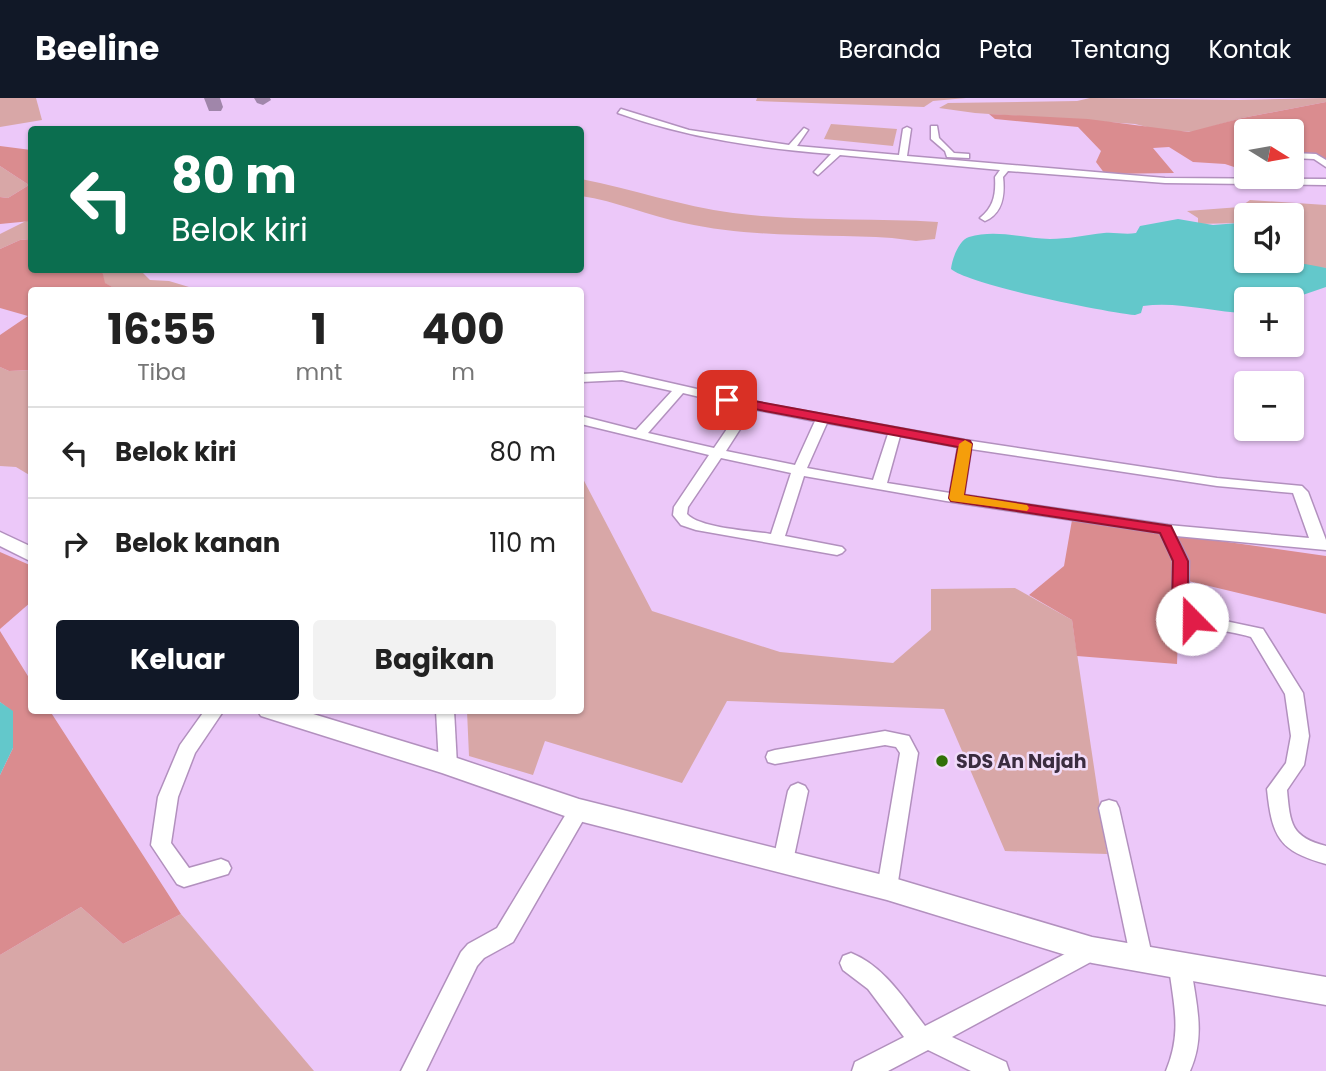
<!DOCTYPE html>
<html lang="id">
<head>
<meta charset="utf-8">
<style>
	:root { --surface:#fff; --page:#f2f2f2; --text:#222; --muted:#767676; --line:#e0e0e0; --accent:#111827 }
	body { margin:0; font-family:Poppins,sans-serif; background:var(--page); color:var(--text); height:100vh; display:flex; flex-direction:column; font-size:26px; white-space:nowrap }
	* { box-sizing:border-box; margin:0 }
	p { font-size:23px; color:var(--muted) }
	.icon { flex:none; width:38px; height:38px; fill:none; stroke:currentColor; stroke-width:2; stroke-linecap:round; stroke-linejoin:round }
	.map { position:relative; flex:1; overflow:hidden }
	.drawer { position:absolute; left:28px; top:189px; width:556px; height:427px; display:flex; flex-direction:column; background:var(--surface); border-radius:7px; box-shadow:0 2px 5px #0004 }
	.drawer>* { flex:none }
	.guide { position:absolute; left:28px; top:28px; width:556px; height:147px; border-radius:7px; box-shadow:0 2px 5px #0004; background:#0b6e4f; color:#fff; overflow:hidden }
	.needle { width:46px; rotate:101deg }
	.tools { position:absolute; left:1234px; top:21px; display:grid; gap:14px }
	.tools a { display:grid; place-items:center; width:70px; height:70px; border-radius:7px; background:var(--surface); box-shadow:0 2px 5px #0004; font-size:35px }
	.pin { position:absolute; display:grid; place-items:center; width:60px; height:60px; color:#fff; margin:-30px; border-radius:14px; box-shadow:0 4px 10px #0006 }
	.me { position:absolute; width:77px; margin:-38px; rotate:338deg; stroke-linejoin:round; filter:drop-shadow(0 0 5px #0008) }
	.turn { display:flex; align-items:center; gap:24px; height:147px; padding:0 28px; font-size:32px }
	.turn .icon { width:91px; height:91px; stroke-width:2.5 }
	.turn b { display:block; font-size:49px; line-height:60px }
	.eta { display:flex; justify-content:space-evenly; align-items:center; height:119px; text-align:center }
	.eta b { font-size:42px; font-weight:700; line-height:49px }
	.button { display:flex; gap:14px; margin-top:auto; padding:14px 28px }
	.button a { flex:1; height:80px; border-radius:7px; background:var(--accent); color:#fff; font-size:28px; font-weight:700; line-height:80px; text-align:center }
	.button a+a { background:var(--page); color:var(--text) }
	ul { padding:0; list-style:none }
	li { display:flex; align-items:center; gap:21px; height:91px; padding:0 28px; border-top:2px solid var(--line) }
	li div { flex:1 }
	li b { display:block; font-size:26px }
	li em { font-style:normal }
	header { display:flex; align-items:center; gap:42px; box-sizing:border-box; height:98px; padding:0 35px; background:var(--accent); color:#fff }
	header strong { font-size:33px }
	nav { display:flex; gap:38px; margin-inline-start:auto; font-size:24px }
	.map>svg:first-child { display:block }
	.green { fill:#d8a7a7 }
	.forest { fill:#da8c8f }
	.water { fill:#63c8cb }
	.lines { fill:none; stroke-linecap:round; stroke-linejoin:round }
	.taxiway { fill:#a086aa; fill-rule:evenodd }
	.minor-casing { stroke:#b290be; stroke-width:3 }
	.secondary-casing { stroke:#b290be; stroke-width:3 }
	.minor { fill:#fff; fill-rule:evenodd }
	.secondary { fill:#fff; fill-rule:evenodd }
	.route { fill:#e11d48; stroke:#92132f; stroke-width:2 }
	.slow { fill:#f59e0b }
	.poi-dot { fill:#307006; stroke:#f1dcf9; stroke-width:2.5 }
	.labels { text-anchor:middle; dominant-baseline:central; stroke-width:5; stroke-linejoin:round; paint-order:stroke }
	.poi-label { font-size:19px; font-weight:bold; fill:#3a2c3f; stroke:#f1dcf9; text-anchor:start }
</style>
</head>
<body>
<header>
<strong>Beeline</strong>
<nav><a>Beranda</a><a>Peta</a><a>Tentang</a><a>Kontak</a></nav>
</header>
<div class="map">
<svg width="1326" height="973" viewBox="0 0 1326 973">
	<rect width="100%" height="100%" fill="#ecc8f9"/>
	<g class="green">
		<polygon points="0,0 36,0 42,22 0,29"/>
		<polygon points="757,0 966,0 933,3 924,9 756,3"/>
		<polygon points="1090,0 1238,2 1326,0 1326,4 1242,20 1193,34 1159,32 1135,26 975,15 939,10 948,5 1077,3"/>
		<polygon points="831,26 897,31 893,48 824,41"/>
		<polygon points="0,68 29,87 8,100 0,99"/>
		<path d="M 581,81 C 632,91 681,108 733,115 C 801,124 870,120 938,124 L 935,141 L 916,143 L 892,140 C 823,136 751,140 684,125 C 649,118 616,103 581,98 Z"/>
		<polygon points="1250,102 1326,107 1326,170 1288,167 1278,163 1292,163 1292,117 1246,117 1246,132 1239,125 1198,126 1198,120 1187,113 1240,109"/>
		<polygon points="26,123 31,123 31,141 20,142 0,151 0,136"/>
		<polygon points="102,172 140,172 150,182 169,183 199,192 118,192 104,185"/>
		<polygon points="0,269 9,273 31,272 31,378 16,369 0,368"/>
		<polygon points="581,377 652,513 780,554 893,565 931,532 931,491 1015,490 1072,522 1107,756 1005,753 944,611 727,603 682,685 545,643 533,677 469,658 467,613 581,612"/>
		<polygon points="81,809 123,846 181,816 314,973 0,973 0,857"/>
	</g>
	<g class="forest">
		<polygon points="1326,4 1326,69 1297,49 1292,49 1292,33 1246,33 1246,73 1225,66 1193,64 1169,49 1153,50 1174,75 1105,76 1096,64 1101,53 1078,29 995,21 989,16 1088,21 1189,34 1242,20"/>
		<polygon points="0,48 31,52 31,123 0,126 0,99 8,100 29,87 0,68"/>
		<polygon points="31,141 32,172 102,172 105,185 118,192 32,192 31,272 9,273 0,269 0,237 28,218 0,210 0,151 20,142"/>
		<polygon points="1072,422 1326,458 1326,516 1180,481 1177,566 1077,558 1072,522 1029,497 1064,468"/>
		<polygon points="0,454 32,468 31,504 0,531"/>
		<polygon points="0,533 31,583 32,612 50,613 181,816 123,846 81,809 0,857 0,677 13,650 13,614 0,604"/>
	</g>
	<g class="water">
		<path d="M 1178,121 L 1213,127 L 1239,125 L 1246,132 L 1246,163 C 1269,163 1303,164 1326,170 L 1326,189 L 1291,201 L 1246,201 L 1246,215 C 1212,214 1177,203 1143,208 L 1141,215 L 1135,217 C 1105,214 970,187 951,171 C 952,161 959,142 969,139 C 995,131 1023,140 1050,141 C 1068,141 1086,137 1104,135 C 1115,134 1125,137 1136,135 L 1140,128 Z"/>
		<polygon points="0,604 13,613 13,650 0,677"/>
	</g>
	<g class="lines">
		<g class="taxiway">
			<polygon points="204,0 220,0 223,9 221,13 209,13"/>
			<polygon points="254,0 270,0 271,2 263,7 257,5"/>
		</g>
		<g class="minor-casing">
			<g id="minor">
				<path d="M 621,11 L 689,32 L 789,47 L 804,30 L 808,32 L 797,48 L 899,57 L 903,31 L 907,29 L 911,31 L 907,58 L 1165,80 L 1326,81 L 1326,87 L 1165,85 L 1008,73 L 1003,79 C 1005,97 1003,115 985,123 L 980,120 C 994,109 996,96 995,79 L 1000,72 L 840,57 L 818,77 L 814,74 L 831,56 C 758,50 688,40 618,15 Z"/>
				<polygon points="931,28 937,28 939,40 954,55 969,56 969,60 947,59 945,53 931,41"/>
				<polygon points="1292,55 1316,56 1326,62 1326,69 1314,61 1292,60"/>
				<path d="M 622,274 L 750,303 L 965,342 L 1217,380 L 1302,388 L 1308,394 L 1326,442 L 1326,452 L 1176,438 L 1189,463 L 1188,506 L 1211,520 L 1263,531 L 1303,595 L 1309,638 L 1304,667 L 1287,692 C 1290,726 1291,739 1326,748 L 1326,766 C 1279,753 1272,739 1267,691 L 1286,665 L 1291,638 L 1285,596 L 1251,539 C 1223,530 1191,534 1172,508 L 1173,463 L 1160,435 L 946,403 L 804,378 L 785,438 L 842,449 L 845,452 L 842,455 L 837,457 L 696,432 L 681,427 L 673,417 L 674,409 L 709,357 L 581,326 L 581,318 L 636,332 L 672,293 L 622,282 L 581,284 L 581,276 ZM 683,295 L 742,309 L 714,350 L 648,335 ZM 753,311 L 815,323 L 795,367 L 726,353 ZM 827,325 L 888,336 L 873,382 L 807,370 ZM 900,338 L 958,349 L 950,395 L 887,385 ZM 971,351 L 1217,388 L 1293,395 L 1309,440 L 1168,427 L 964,397 ZM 721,360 L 791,375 L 771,436 C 752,433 699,430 687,416 L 688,409 Z"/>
				<polygon points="205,612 224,612 195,655 178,699 171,745 189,770 221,761 228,764 231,770 228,776 184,789 177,786 151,747 158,699 180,647"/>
				<polygon points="436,612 454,612 457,667 455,672 448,674 441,672 439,667"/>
				<polygon points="885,633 909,638 918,655 897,790 894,796 887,799 880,796 877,790 900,655 896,649 885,647 775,666 768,664 766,659 768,654 775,652"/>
				<polygon points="798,685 805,688 808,693 793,763 790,769 783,772 776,769 773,763 788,693 791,688"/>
				<polygon points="1109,702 1116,704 1119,710 1153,862 1150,869 1142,872 1134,869 1131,862 1099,710 1102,704"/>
				<polygon points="579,704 586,706 589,712 513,844 484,860 477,868 426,973 401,973 461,854 468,846 497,830 572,706"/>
				<path d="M 1092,842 L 1100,845 L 1103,852 L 1100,859 L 952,939 L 1006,964 L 1009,973 L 971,973 L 928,952 L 888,973 L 852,973 L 855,964 L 904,939 L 868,891 L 843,872 L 840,865 L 843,858 L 851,855 C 884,868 904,901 925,928 Z"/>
				<path d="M 1180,859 L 1188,862 L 1191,869 C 1196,906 1206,937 1190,973 L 1166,973 C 1182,934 1174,909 1169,869 L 1172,862 Z"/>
			</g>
		</g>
		<g class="secondary-casing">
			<g id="secondary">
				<polygon points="0,434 32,449 32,464 0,448"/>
				<polygon points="257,612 300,612 448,657 579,701 887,778 1092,839 1326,879 1326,907 1092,865 887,802 579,723 442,675 261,618"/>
			</g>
		</g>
		<use href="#minor" class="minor"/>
		<use href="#secondary" class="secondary"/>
	</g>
	<polygon class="route" points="727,298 970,343 972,346 964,397 1171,428 1188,463 1188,507 1200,521 1198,525 1186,525 1172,508 1173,463 1160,435 951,403 949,400 958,349 722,305 720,302"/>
	<polygon class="slow" points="965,342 972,346 964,397 1027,407 1029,410 1027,413 951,403 949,400 959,346"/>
	<circle class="poi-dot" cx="942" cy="663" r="7"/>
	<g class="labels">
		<g class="poi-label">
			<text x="956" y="663">SDS An Najah</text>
		</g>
	</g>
</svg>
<div class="tools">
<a><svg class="needle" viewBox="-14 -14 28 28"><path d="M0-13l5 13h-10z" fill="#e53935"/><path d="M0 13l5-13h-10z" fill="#767676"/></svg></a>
<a><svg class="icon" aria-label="sound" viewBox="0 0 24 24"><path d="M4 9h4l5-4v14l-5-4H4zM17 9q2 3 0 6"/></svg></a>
<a>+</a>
<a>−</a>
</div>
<div class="pin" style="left:727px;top:302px;background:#d93025"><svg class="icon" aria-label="arrive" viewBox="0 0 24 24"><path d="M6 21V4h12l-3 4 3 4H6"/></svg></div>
<svg class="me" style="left:1192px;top:521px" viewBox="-20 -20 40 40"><circle r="19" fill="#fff"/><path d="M0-13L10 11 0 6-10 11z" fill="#e11d48"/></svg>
<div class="guide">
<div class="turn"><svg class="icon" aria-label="left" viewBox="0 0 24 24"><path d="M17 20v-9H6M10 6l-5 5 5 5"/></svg><div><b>80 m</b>Belok kiri</div></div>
</div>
<section class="drawer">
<div class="eta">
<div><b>16:55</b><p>Tiba</p></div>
<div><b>1</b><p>mnt</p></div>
<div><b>400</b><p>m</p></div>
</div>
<ul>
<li><svg class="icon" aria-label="left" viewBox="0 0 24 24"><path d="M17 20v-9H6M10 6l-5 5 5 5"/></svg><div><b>Belok kiri</b></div><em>80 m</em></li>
<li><svg class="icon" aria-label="right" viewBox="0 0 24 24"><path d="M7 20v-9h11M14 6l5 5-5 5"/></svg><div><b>Belok kanan</b></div><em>110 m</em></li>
</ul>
<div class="button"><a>Keluar</a><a>Bagikan</a></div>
</section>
</div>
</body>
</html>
